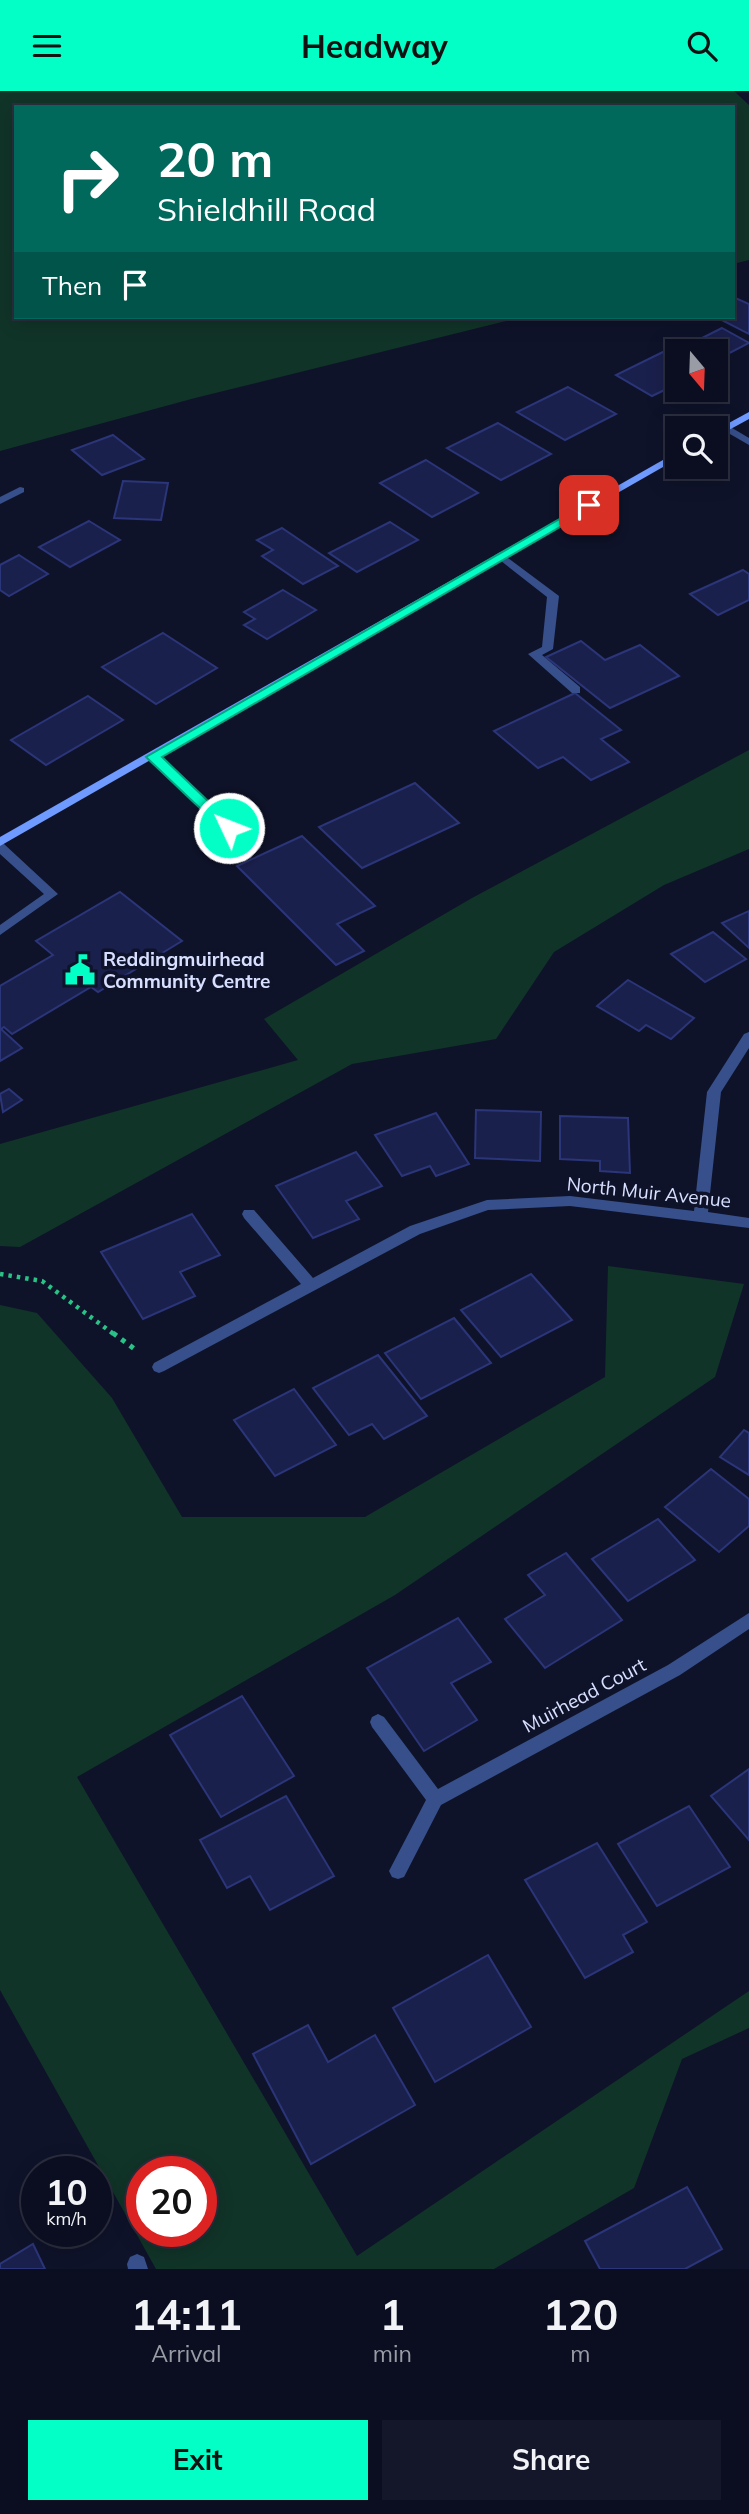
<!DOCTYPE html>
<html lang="en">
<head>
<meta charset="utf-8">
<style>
	:root { --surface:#0b0e20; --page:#141729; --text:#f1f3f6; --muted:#9a9ca5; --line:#2b2e3e; --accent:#04ffc6 }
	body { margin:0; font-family:Mulish,sans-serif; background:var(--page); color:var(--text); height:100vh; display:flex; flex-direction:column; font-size:26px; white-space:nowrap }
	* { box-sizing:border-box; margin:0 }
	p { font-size:23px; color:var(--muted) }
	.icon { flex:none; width:38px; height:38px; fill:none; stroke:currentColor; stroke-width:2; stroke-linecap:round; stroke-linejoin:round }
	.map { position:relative; height:2178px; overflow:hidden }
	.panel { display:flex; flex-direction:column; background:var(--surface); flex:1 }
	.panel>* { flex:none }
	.top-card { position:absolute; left:14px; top:14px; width:721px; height:214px; border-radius:0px; box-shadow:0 4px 18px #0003,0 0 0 2px var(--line); background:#00695c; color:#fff; overflow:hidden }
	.needle { width:46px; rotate:161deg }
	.controls { position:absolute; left:665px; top:248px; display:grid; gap:14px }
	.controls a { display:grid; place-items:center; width:63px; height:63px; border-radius:0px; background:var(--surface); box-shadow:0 4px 18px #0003,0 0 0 2px var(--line); font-size:35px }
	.speed { position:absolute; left:21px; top:2065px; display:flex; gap:14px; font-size:35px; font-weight:700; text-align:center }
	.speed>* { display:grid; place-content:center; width:91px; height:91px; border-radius:50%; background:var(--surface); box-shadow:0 4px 18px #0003,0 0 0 2px var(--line); line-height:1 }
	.speed small { font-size:18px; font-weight:400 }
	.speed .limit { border:10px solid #d22; background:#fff; color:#111 }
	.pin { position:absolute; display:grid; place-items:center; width:60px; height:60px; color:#fff; margin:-30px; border-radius:14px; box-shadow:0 4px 10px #0006 }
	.me { position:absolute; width:77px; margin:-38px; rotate:313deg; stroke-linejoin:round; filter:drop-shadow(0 0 5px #0008) }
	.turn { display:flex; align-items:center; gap:24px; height:147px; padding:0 28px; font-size:32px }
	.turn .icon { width:91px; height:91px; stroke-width:2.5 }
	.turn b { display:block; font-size:49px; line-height:60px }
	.then { display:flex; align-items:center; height:66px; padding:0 28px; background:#0003; gap:14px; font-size:26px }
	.eta { display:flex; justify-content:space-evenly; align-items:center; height:119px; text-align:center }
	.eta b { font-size:42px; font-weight:700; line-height:49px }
	.button { display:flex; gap:14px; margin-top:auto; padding:14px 28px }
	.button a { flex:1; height:80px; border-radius:0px; background:var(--accent); color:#111; font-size:28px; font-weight:700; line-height:80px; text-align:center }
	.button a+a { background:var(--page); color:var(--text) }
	header { display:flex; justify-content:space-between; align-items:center; height:91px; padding:0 28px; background:var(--accent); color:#111; font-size:32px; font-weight:700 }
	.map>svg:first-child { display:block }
	.green { fill:#113428; fill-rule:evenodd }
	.building { fill:#1a204c; stroke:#2b3579; stroke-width:2 }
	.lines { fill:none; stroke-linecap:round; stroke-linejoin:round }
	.path-far1 { stroke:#29c287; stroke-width:4.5; stroke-dasharray:3.5 5; stroke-linecap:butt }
	.path { stroke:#29c287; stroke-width:5; stroke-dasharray:4.5 6; stroke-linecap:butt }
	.lane { fill:#37508b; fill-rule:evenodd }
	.street { fill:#37508b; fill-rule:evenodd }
	.secondary { fill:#6f9aff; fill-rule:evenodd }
	.route { fill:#04ffc6; stroke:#03a681; stroke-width:2 }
	.labels { text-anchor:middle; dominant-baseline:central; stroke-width:7; stroke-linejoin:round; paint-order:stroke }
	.poi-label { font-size:19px; font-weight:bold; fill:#d8e0ff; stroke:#0f132a; text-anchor:start }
	.street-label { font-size:19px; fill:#d8e0ff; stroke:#0f132a }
</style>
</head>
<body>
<header><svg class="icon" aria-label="menu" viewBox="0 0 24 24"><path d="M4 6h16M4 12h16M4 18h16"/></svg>Headway<svg class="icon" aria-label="search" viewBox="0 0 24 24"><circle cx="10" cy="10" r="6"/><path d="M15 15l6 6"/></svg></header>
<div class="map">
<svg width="749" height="2178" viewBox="0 0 749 2178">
	<rect width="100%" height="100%" fill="#0f132a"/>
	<g class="green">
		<polygon points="0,0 734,0 749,14 749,169 733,173 733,16 16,16 16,226 522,226 195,307 0,360"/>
		<polygon points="749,659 749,758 664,794 554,861 496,948 352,973 20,1156 0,1155 0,1053 298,969 264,928 472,807"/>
		<path d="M 608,1175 L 744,1193 L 715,1286 L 395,1504 L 77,1686 L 357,2165 L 749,1900 L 749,1937 L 682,1968 L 634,2097 L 494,2178 L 156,2178 L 0,1899 L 0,1214 L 37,1222 L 112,1307 L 182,1426 L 365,1426 L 605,1286 ZM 142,2081 L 201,2081 L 201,2140 L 142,2140 Z"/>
	</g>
	<g class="building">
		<polygon points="733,206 749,213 749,243 716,226 733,226"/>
		<polygon points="722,237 749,252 716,269 716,261 680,258"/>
		<polygon points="667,259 677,265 677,293 652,305 616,284"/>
		<polygon points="568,296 616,323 565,349 517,321"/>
		<polygon points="498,332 551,363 501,389 447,357"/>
		<polygon points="113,344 144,368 102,384 72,359"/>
		<polygon points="426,369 478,402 432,426 380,392"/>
		<polygon points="123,390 168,392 161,429 114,427"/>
		<polygon points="89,430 120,449 70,476 39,456"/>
		<polygon points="390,431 418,449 357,481 329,462"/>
		<polygon points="282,437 338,475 303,493 262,465 273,459 257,449"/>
		<polygon points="19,464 48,483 9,505 0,499 0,474"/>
		<polygon points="743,479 749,483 749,509 718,524 690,503"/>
		<polygon points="283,499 316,519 267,548 244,534 255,528 244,521"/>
		<polygon points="163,542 217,577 156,613 102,576"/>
		<polygon points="581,550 605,569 640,554 679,585 610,617 546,566"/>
		<polygon points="575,602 621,639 601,648 629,671 591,689 563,666 538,677 494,640"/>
		<polygon points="88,605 123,629 46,674 11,649"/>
		<polygon points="415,692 459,732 362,777 319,736"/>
		<polygon points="302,745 375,815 337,833 364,860 336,874 237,775"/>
		<polygon points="120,801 182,850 98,901 91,896 12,943 4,936 1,938 22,957 0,970 0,895 53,864 36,850"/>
		<polygon points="749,820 749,857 722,832"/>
		<polygon points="713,841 746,868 705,891 671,863"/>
		<polygon points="628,889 694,927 671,948 646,934 639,940 597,915"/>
		<polygon points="9,998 22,1009 3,1021 0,1003"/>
		<polygon points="476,1019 541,1021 540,1070 475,1067"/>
		<polygon points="436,1022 469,1073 436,1085 430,1075 402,1085 375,1044"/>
		<polygon points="560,1025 628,1027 630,1082 600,1080 600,1070 560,1068"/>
		<polygon points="356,1061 382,1095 346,1110 359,1128 313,1147 276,1095"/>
		<polygon points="192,1123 220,1164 180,1181 195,1205 143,1228 101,1161"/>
		<polygon points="531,1183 572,1229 501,1266 461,1219"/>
		<polygon points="454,1227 491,1272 421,1308 385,1262"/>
		<polygon points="378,1264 427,1325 384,1348 372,1333 349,1344 313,1297"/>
		<polygon points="294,1298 336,1354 275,1385 234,1329"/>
		<polygon points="744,1339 749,1342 749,1384 720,1366"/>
		<polygon points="711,1378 749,1408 749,1435 719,1461 665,1416"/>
		<polygon points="658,1428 695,1469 628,1510 592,1468"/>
		<polygon points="566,1462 622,1529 545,1577 505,1528 545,1504 528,1484"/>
		<polygon points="458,1527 491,1571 451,1592 477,1629 424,1660 367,1577"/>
		<polygon points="242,1605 294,1685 221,1726 170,1644"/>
		<polygon points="749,1678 749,1749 711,1705"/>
		<polygon points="286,1705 334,1785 270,1819 250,1785 227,1797 200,1749"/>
		<polygon points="689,1715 730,1776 657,1815 618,1753"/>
		<polygon points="597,1752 647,1831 623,1844 633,1861 585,1887 525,1789"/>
		<polygon points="488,1864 531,1936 435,1991 393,1917"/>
		<polygon points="308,1934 328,1971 375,1944 415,2014 311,2073 253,1963"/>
		<polygon points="687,2096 722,2158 685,2178 600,2178 585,2150"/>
		<polygon points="33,2153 45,2178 0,2178 0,2173"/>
	</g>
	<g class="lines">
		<polyline class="path-far1" points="0,1183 42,1190 115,1244"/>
		<polyline class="path" points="113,1242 136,1259"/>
		<g class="lane">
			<polygon points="727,334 749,347 749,354 723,339 722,337"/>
			<polygon points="500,461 559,505 553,558 542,564 580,596 580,602 572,602 528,563 542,556 547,506 496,466 495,464"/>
			<polygon points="153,662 157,663 233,734 235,737 233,740 225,740 149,669 149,663"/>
			<polygon points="0,752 4,753 58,803 0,844 0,834 44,803 0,763"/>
		</g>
		<g class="street">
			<polygon points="20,396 24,397 24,401 0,413 0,406"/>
			<polygon points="749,941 749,957 721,1001 708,1121 749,1127 749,1137 570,1115 488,1119 420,1143 164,1280 159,1282 154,1280 152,1276 154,1272 301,1193 244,1127 242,1123 244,1119 254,1119 313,1187 410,1135 487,1109 570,1105 694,1120 707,1001 744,943"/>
			<polygon points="749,1522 749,1538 680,1584 441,1714 404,1786 398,1788 392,1786 389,1780 426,1709 372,1636 370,1631 372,1626 378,1623 384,1626 438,1698 668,1574"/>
			<polygon points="137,2163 144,2166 148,2178 128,2178 127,2173 130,2166"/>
		</g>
		<g class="secondary">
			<polygon points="749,321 749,328 716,346 716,339"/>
			<polygon points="677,361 677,368 0,755 0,746"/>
		</g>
	</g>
	<polygon class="route" points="589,411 593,412 593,417 162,666 233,734 233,740 224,740 146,666"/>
	<defs>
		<g id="civic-bare" transform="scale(2.415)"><path d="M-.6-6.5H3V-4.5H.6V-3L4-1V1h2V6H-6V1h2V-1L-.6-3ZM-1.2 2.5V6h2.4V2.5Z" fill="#04ffc6" stroke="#0f132a" stroke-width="2.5" paint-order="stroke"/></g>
	</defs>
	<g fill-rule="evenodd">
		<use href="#civic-bare" x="80" y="879"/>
	</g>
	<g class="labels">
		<g class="poi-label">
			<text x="103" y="868">Reddingmuirhead<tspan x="103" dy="22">Community Centre</tspan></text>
		</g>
		<g class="street-label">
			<text transform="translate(649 1101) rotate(6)">North Muir Avenue</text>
			<text transform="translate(584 1604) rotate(-28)">Muirhead Court</text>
		</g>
	</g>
</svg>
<div class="controls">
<a><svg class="needle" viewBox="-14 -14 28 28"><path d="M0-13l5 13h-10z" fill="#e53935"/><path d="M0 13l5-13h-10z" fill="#9a9ca5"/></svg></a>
<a><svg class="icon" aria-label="search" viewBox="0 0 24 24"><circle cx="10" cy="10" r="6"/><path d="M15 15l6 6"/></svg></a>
</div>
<div class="speed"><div>10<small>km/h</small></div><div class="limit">20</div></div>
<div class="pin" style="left:589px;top:414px;background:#d93025"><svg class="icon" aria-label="arrive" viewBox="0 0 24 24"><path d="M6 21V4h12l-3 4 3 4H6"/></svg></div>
<svg class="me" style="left:229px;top:737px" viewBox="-20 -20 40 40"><circle r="17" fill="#04ffc6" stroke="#fff" stroke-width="3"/><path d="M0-11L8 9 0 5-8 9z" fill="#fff"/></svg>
<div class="top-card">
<div class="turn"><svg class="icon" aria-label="right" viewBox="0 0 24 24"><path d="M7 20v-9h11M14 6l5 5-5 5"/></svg><div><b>20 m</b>Shieldhill Road</div></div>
<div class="then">Then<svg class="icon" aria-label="arrive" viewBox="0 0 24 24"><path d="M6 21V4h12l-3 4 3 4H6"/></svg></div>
</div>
</div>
<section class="panel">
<div class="eta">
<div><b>14:11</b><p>Arrival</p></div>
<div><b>1</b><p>min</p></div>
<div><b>120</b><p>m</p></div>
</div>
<div class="button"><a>Exit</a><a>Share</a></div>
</section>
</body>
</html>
